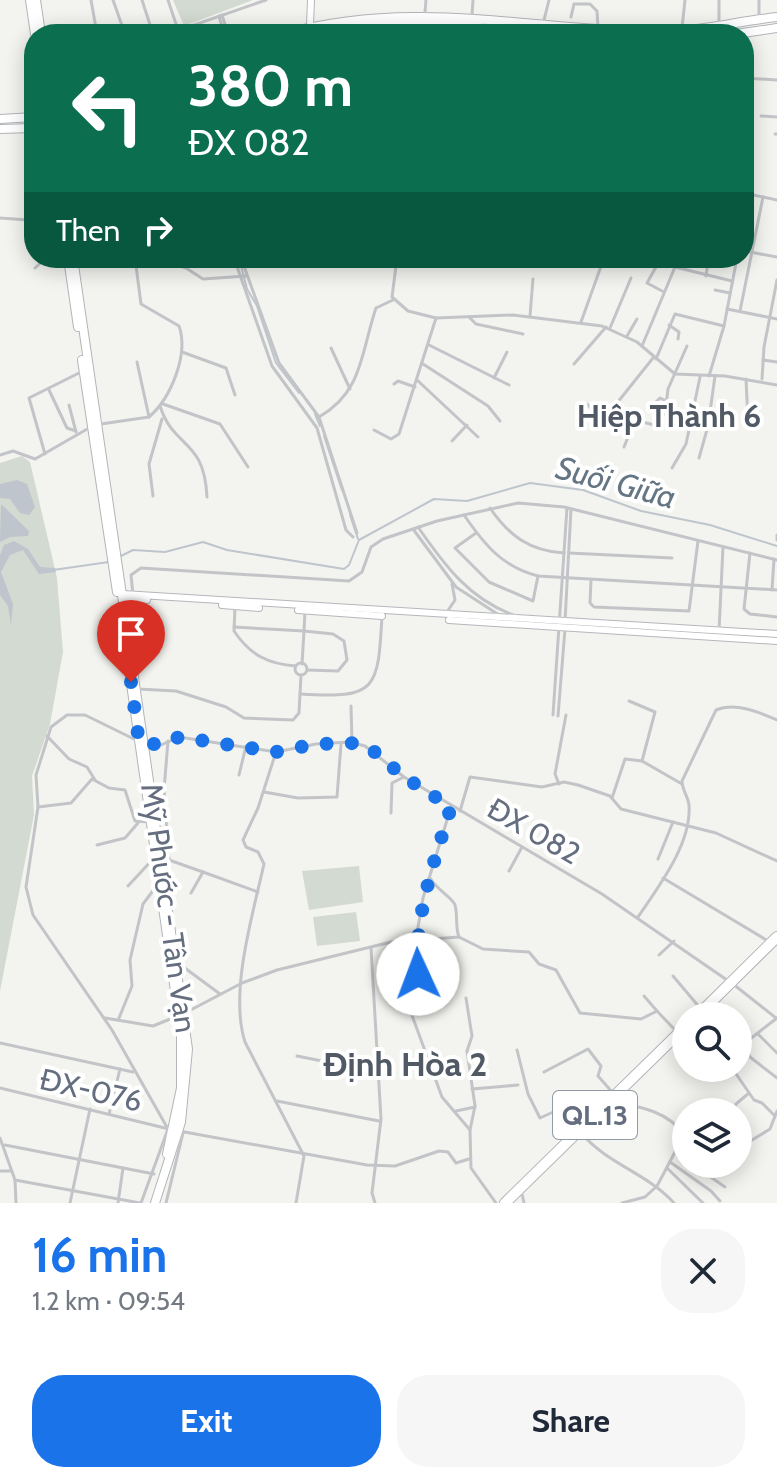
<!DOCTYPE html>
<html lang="en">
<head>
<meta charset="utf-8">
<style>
	:root { --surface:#fff; --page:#f6f6f7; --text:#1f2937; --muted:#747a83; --accent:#1a73e8 }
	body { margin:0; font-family:Cabin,sans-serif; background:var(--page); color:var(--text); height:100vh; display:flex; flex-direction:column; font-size:30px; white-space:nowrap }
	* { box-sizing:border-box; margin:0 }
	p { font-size:26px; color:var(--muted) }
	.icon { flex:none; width:44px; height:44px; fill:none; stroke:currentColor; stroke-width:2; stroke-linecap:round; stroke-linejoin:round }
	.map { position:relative; height:1203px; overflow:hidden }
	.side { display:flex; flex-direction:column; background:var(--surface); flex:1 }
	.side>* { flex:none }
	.banner { position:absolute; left:24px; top:24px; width:730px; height:244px; border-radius:32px; box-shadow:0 4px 20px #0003; background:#0b6e4f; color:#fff; overflow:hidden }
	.buttons { position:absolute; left:672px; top:1002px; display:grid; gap:16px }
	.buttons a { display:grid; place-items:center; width:80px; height:80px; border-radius:50%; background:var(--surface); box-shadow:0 4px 20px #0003; font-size:40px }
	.pin { position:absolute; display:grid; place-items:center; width:68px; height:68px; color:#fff; margin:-82px -34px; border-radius:50% 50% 50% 0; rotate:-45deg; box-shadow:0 0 8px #0007 }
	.pin .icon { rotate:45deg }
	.me { position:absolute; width:88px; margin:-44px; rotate:358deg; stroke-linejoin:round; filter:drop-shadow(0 0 6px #0008) }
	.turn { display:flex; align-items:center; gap:28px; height:168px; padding:0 32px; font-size:36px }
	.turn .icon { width:104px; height:104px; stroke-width:2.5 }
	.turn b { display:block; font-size:56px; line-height:68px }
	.then { display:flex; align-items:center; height:76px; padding:0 32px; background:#0003; gap:16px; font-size:30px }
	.round { display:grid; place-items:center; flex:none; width:84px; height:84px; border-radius:32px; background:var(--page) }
	.summary { display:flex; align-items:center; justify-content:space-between; height:136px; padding:0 32px }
	h1 { font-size:48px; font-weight:700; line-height:60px; color:var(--accent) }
	.action { display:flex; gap:16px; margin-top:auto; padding:16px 32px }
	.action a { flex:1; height:92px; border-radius:32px; background:var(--accent); color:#fff; font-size:32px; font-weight:700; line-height:92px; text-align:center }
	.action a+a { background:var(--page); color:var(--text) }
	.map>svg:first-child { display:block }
	.green { fill:#d3dad1 }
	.water { fill:#bec5cc }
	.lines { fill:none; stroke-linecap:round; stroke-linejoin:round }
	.stream { stroke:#bec5cc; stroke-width:2 }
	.secondary-casing { stroke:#b4b7bc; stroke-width:8 }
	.primary-casing { stroke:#b2b5b9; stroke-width:10 }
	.highway-casing { stroke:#b2b4b8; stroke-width:12 }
	.street { stroke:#c2c4c8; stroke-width:3 }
	.secondary { stroke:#fff; stroke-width:6 }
	.primary { stroke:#fff; stroke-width:8 }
	.highway { stroke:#fff; stroke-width:10 }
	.route { stroke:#1a73e8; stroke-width:14; stroke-dasharray:0 25.2 }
	.labels { text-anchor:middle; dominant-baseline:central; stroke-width:8; stroke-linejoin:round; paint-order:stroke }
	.shield { fill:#fff; stroke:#929aa5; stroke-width:2 }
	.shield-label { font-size:28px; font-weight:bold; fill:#646e7f }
	.street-label { font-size:30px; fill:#646e7f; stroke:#fff }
	.neighbourhood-label { font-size:32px; font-weight:bold; fill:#515965; stroke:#fff }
	.water-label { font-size:32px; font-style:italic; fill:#647584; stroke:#fff }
	.quarter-label { font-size:34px; font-weight:bold; fill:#515965; stroke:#fff }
</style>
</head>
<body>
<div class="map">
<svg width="777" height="1203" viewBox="0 0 777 1203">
	<rect width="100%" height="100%" fill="#f3f4ef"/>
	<g class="green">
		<polygon points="173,0 253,0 184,26"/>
		<polygon points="22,456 30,462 57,578 63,652 50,724 32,776 34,815 0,991 0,463"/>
		<polygon points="359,866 363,902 309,910 302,871"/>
		<polygon points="356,912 360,941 317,946 313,917"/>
	</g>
	<g class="water">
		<polygon points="17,480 27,484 35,507 29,515 20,513 10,499 0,498 0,484"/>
		<polygon points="1,504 29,531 28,536 10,537 0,542"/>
		<polygon points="14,541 28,549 40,567 55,568 56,572 39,574 23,550 10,555 1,572 13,604 11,625 8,606 0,595 0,555 4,545"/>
	</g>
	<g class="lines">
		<g class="stream">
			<polyline points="239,258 247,289 257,306 276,363 299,393"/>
			<polyline points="315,414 320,426"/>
			<polyline points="324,436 342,490"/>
			<polyline points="350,515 358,539"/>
			<polyline points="359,540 434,499 467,501 530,483 583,490 641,511 710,525 777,546"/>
			<polyline points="119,557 133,550 165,552 203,542 227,550 344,569 349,565 359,540"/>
			<polyline points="53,570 109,562"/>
		</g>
		<g class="secondary-casing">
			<g id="secondary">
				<polyline points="310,25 311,0"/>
				<polyline points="123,594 777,634"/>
				<polyline points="124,598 147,600"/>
				<polyline points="222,605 259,608"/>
				<polyline points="298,610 382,616"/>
				<polyline points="449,620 777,641"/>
			</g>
		</g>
		<g class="primary-casing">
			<g id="primary">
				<polyline points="30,0 35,34"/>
				<polyline points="36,0 41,34"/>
				<path d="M 284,34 C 409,0 516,27 643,32 C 688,34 732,22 777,17"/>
				<path d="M 314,34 C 379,11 466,25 533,34"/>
				<polyline points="736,34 777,28"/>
				<polyline points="0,119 34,117"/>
				<polyline points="0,129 34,128"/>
				<polyline points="68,258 78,327"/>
				<polyline points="73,258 188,1049 181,1122 155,1203"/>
				<polyline points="82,360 117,592"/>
				<polyline points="122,621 181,1033 181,1088 167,1154"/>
			</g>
		</g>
		<g class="highway-casing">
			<g id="highway">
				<polyline points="697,1016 777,937"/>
				<polyline points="505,1203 686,1026"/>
			</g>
		</g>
		<g class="street">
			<polyline points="91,0 97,34"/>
			<polyline points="113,0 125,34"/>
			<polyline points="142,0 153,34"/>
			<polyline points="168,0 178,30"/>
			<polyline points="719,0 719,25"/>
			<polyline points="759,0 759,19"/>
			<polyline points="425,12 426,0"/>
			<polyline points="222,15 228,34"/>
			<polyline points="472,15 473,0"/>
			<polyline points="219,16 224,34"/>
			<polyline points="571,17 574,4 590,4 597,11 598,28"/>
			<polyline points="543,24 549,0"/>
			<polyline points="682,28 685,0"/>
			<polyline points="168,34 266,0"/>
			<polyline points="744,78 777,80"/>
			<polyline points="744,106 746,78"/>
			<polyline points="761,116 777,117"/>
			<polyline points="775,134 777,134"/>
			<polyline points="744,166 752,168"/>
			<polyline points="744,193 777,200"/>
			<polyline points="0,218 28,220 34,239"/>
			<polyline points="744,227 751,194"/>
			<polyline points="744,251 777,257"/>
			<polyline points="95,258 135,262"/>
			<polyline points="157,258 186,268 203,279 246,276"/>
			<polyline points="234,258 272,366 317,428 346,530 353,537"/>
			<path d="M 241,258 L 279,363 L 319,417 C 363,392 361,352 376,308 L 393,300"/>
			<polyline points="397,258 392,297 408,311 436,318 513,315 602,326 637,342 675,374 725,376 777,385"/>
			<polyline points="661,258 647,283 664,292"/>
			<polyline points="35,268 46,258"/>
			<polyline points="706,276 708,262"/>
			<polyline points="715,290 730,293"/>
			<polyline points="727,309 777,319"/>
			<polyline points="740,311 763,197"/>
			<polyline points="530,316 533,279"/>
			<polyline points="469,317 476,324 523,334"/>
			<polyline points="581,322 604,258"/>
			<polyline points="669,325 679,332 678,339"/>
			<polyline points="724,326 737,258"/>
			<polyline points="610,328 631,278"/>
			<polyline points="627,336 637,319"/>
			<polyline points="429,345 509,385"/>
			<polyline points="642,346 675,267 732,281"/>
			<polyline points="331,348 350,389"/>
			<polyline points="182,352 226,368 235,395"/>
			<polyline points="656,359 675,314 724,326 709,376"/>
			<polyline points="763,360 777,362"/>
			<polyline points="137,362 149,417"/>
			<polyline points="423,364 488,406 500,421"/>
			<polyline points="574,364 606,327"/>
			<polyline points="494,378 507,352"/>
			<polyline points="746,379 748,421"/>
			<polyline points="762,379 764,347 777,280"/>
			<polyline points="417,380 478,437"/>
			<polyline points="394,384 398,381 415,387"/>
			<polyline points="49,390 67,428 76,431"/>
			<polyline points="163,404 220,424 248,467"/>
			<polyline points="587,404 603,421"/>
			<polyline points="69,405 76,432"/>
			<polyline points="653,405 660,398 668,402"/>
			<path d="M 160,406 C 174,450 204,437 207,497"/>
			<polyline points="319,417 357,533"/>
			<polyline points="601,423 653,358"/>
			<path d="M 101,424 L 149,417 C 171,398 189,354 179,326 L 141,304 L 135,258"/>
			<polyline points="374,430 391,439 399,434 436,318"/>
			<polyline points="452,441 467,425"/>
			<polyline points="624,447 635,420 654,425 665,413 668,389 687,346"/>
			<polyline points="45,454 29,398 81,372"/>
			<polyline points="0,455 13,451 35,459 89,428"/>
			<polyline points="699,458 708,426 715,376"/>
			<polyline points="672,468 686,444 700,377"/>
			<polyline points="153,496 149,464 162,419"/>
			<path d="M 490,508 C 509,536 530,551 564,553"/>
			<path d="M 464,515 C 484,544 502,567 538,576 L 777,590"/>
			<path d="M 418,527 C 445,566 470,600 516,616"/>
			<polyline points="413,529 456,587 499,615"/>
			<polyline points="476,533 455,548 489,582 533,601 538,576"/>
			<polyline points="777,535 777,540"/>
			<polyline points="569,553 672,558"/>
			<polyline points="750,553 744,609 750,614 777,617"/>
			<polyline points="591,580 590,603 594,607 689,611 698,541"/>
			<polyline points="772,590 774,559"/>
			<polyline points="133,595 131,575 141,568 349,581 362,572 371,547 383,539 437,521 518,503 564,507 777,560"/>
			<path d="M 235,607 L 234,631 C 250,655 268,664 296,666"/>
			<polyline points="447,612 455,600 452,584"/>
			<polyline points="565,621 571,509"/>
			<polyline points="234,627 304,631 305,611"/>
			<polyline points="719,631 723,547"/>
			<circle cx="301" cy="669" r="6"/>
			<polyline points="302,664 304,631 333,634 344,641 347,660 338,671 307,670"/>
			<polyline points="138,689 176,691 226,707 244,718 293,720 299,713 301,675"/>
			<path d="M 300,694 C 377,699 378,690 382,616"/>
			<polyline points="629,701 655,712 642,761 682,784"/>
			<polyline points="351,706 352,743"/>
			<polyline points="553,715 567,508"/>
			<polyline points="558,716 565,629"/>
			<polyline points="47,736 69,759 87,767 95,780"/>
			<polyline points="138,741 85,715 67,715 51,727 36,775 38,807 26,887 33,915 112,1030 168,1129"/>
			<polyline points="168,741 164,790 169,860 203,872"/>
			<polyline points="146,743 161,745 179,737 276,752 316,744 349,742 365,746 404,777 602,894 727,980"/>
			<path d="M 276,752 L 258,808 L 243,840 L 246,847 L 258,852 L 264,864 C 253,914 229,992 245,1042 L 304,1156 L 296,1203"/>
			<polyline points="239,775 246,746"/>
			<polyline points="559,784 555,774 566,715"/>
			<polyline points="264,792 298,798 337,797 341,744"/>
			<polyline points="612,798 625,759 642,761"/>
			<polyline points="38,807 71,803 92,779 109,788 125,790 135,821 148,822"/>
			<polyline points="451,807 423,898 416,939 418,974 410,1010 442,1097 470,1130 471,1168 496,1203"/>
			<polyline points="460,811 470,777 542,787 564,782 578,785 610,796 621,809 716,833 777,861"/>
			<polyline points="391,813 392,783 404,777"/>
			<polyline points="97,845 125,838 138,823"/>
			<polyline points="658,859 673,822"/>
			<polyline points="509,871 522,847"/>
			<path d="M 430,878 C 437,890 453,898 455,905 C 458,916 455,927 459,937"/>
			<polyline points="663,878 768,941"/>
			<polyline points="128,886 154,858"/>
			<polyline points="191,893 203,872 258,892"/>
			<path d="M 638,917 C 659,886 692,843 689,805 C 688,796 682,790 682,781 L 716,710 C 735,702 759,712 777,720"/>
			<polyline points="371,948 381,1119 372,1193 375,1203"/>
			<polyline points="659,955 674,941"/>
			<polyline points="178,963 220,994"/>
			<polyline points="673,976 700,1008"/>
			<polyline points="733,984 776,1018"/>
			<polyline points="644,996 657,1011"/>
			<polyline points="466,998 472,1036 467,1051 475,1106 470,1130"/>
			<polyline points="713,1008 721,1016"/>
			<polyline points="185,1013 242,983 277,970 391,942 459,937 483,949 529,952 539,964 556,970 580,1013 641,1019 657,1011 676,1031"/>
			<polyline points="105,1018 153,1026 175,1017"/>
			<polyline points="119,1018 132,986 130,960 143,904 158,884"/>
			<polyline points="738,1032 750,1057 777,1078"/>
			<polyline points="758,1034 777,1053"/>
			<polyline points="0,1043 133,1072"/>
			<polyline points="745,1043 777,1018"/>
			<polyline points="517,1050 528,1094 540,1118 575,1102 588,1117"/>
			<polyline points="297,1056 377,1072"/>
			<polyline points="732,1068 754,1100 762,1103 774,1115"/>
			<polyline points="544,1072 588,1049 601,1066 598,1076 613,1093"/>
			<polyline points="0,1088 169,1129"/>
			<polyline points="472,1089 518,1085"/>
			<polyline points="277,1101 379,1121"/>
			<path d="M 615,1103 C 640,1106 669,1112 684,1135 L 657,1186 L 645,1197 L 622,1203"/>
			<polyline points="456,1111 475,1107"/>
			<polyline points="732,1112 736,1104 749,1093"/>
			<polyline points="109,1114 120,1069"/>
			<polyline points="179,1131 367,1165 395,1166 439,1151 448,1152 456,1163 469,1159"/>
			<path d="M 582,1134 C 608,1164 648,1174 674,1203"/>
			<polyline points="0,1138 15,1180 16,1203"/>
			<polyline points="738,1139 747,1143 770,1129 777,1111"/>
			<polyline points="5,1145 154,1174"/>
			<polyline points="676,1151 686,1159"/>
			<polyline points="670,1162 711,1191 720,1201"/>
			<polyline points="692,1164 725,1187"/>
			<polyline points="667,1168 703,1203"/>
			<polyline points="0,1171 10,1171"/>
			<polyline points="15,1180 140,1203"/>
			<polyline points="522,1194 524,1203"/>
			<polyline points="70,1203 90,1109"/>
			<polyline points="118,1203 123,1168"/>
			<polyline points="141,1203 168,1129"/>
			<polyline points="166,1203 183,1133"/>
		</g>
		<use href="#secondary" class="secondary"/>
		<use href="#primary" class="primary"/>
		<use href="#highway" class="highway"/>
	</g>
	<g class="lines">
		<path class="route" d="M 131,682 L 139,742 L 161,745 L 179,737 L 276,752 L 316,744 L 358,743 L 371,749 L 404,777 L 451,807 C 434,863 414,915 418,974"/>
	</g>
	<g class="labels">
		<rect class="shield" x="553" y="1091" width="84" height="48" rx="6"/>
		<g class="shield-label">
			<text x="595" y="1115">QL.13</text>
		</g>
		<g class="street-label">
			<text transform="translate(534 831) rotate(30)">ĐX 082</text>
			<text transform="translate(169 908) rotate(82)">Mỹ Phước - Tân Vạn</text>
			<text transform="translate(91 1090) rotate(13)">ĐX-076</text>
		</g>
		<g class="neighbourhood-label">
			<text x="669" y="415">Hiệp Thành 6</text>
		</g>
		<g class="water-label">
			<text transform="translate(616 482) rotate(15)">Suối Giữa</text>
		</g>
		<g class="quarter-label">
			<text x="405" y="1064">Định Hòa 2</text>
		</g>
	</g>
</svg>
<div class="buttons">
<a><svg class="icon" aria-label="search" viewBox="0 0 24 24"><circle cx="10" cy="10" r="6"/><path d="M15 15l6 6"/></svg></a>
<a><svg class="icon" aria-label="layers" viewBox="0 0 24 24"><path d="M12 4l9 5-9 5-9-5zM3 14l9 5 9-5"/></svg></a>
</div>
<div class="pin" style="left:131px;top:682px;background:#d93025"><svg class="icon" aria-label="arrive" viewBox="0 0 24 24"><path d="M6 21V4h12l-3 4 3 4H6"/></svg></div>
<svg class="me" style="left:418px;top:974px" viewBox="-20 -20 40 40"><circle r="19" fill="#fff"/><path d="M0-13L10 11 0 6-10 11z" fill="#1a73e8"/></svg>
<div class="banner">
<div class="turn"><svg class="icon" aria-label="left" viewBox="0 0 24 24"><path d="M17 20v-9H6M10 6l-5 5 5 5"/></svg><div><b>380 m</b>ĐX 082</div></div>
<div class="then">Then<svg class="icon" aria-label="right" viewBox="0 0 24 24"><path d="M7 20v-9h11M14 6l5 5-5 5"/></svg></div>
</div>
</div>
<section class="side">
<div class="summary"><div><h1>16 min</h1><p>1.2 km · 09:54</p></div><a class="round"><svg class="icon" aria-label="close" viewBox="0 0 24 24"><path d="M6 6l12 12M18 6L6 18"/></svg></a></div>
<div class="action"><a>Exit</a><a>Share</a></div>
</section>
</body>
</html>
